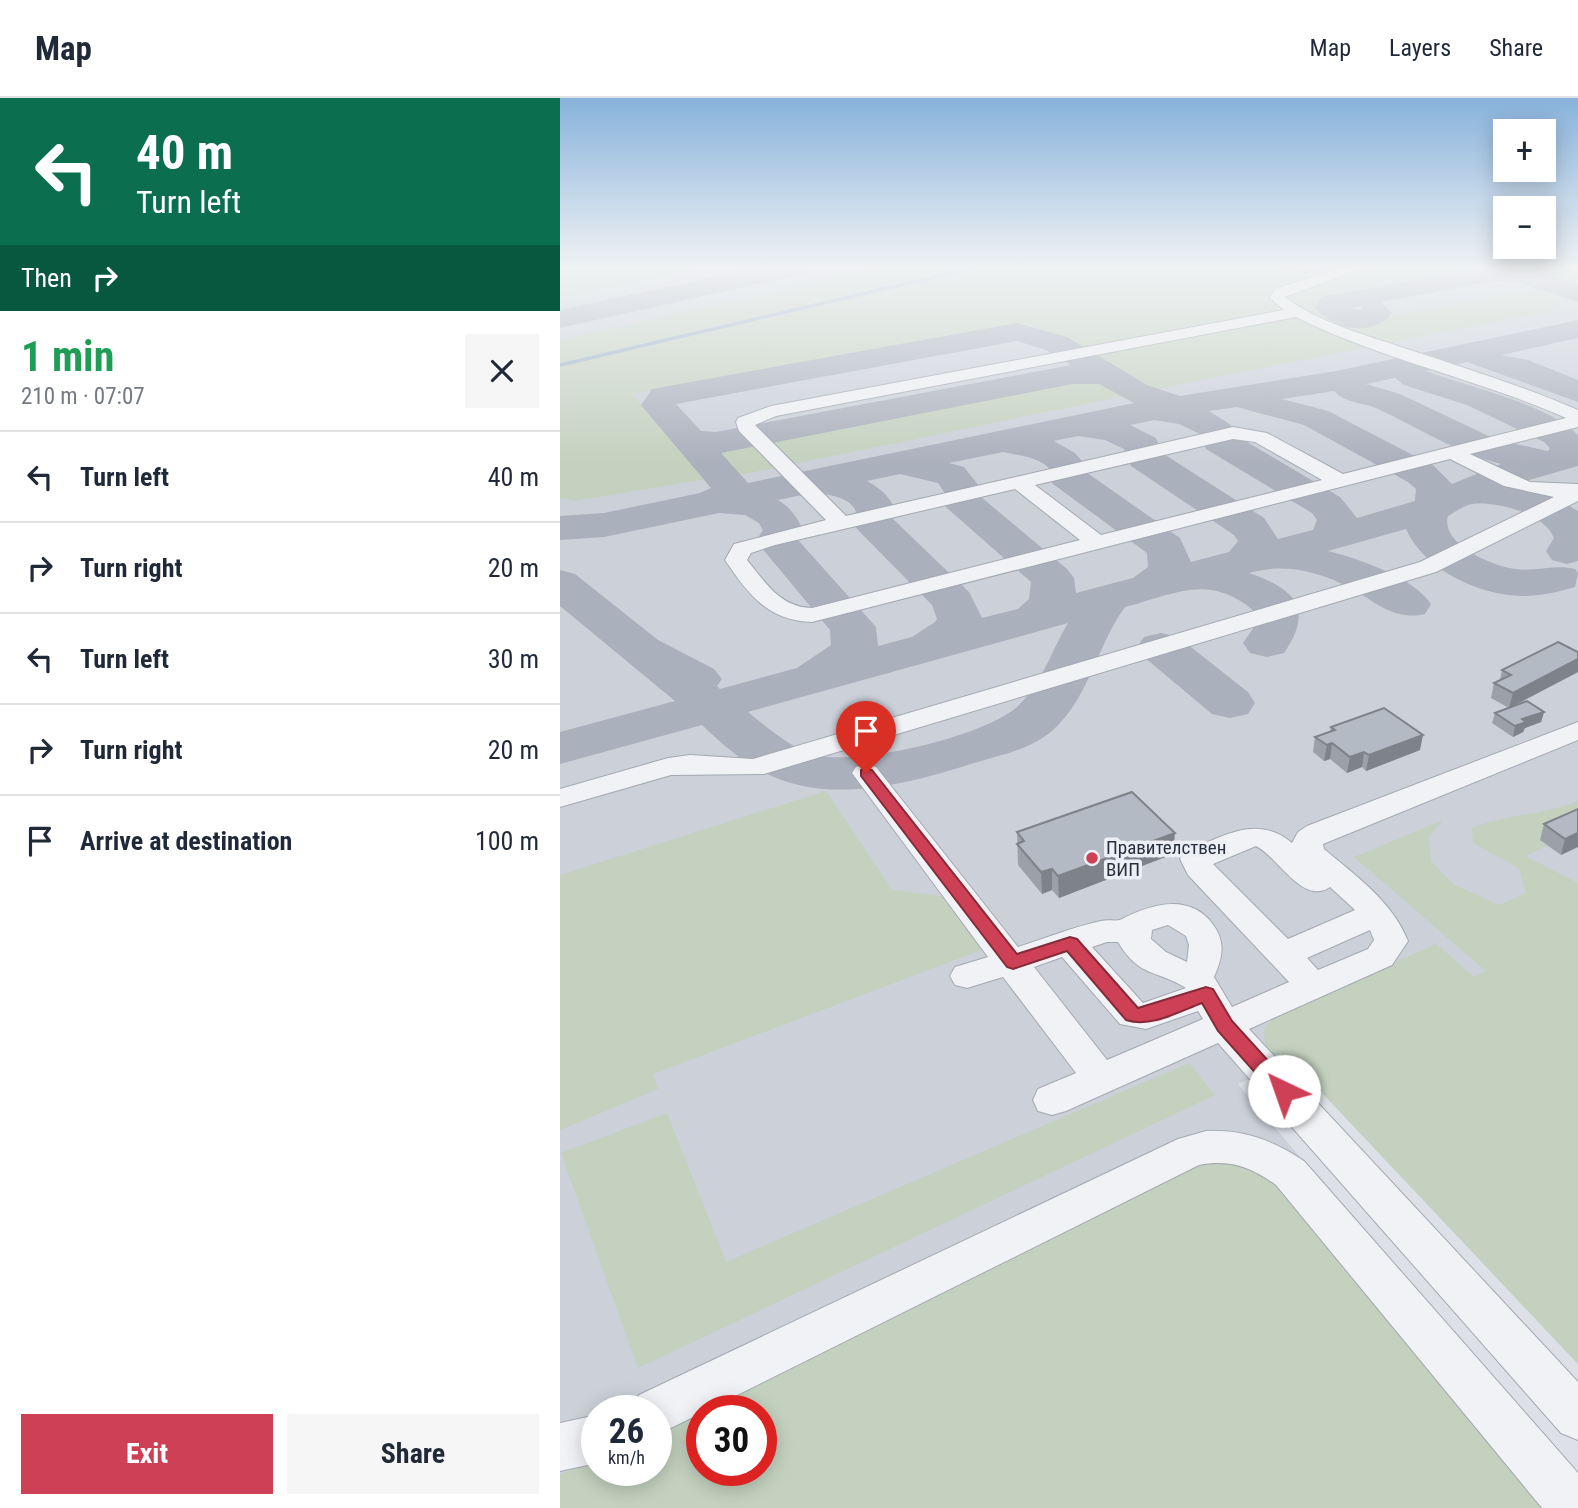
<!DOCTYPE html>
<html lang="en">
<head>
<meta charset="utf-8">
<style>
	:root { --surface:#fff; --page:#f6f6f7; --text:#1f2937; --muted:#747a83; --line:#e0e1e3; --accent:#cd4056 }
	body { margin:0; font-family:"Roboto Condensed",sans-serif; background:var(--page); color:var(--text); height:100vh; display:flex; flex-direction:column; font-size:26px; white-space:nowrap }
	* { box-sizing:border-box; margin:0 }
	p { font-size:23px; color:var(--muted) }
	.icon { flex:none; width:38px; height:38px; fill:none; stroke:currentColor; stroke-width:2; stroke-linecap:round; stroke-linejoin:round }
	.map { position:relative; flex:1; overflow:hidden }
	.details { display:flex; flex-direction:column; background:var(--surface); width:560px }
	.details>* { flex:none }
	.guide { background:#0b6e4f; color:#fff; overflow:hidden }
	.tools { position:absolute; left:933px; top:21px; display:grid; gap:14px }
	.tools a { display:grid; place-items:center; width:63px; height:63px; border-radius:0px; background:var(--surface); box-shadow:0 4px 18px #0003; font-size:35px }
	.speed { position:absolute; left:21px; top:1297px; display:flex; gap:14px; font-size:35px; font-weight:700; text-align:center }
	.speed>* { display:grid; place-content:center; width:91px; height:91px; border-radius:50%; background:var(--surface); box-shadow:0 4px 18px #0003; line-height:1 }
	.speed small { font-size:18px; font-weight:400 }
	.speed .limit { border:10px solid #d22; background:#fff; color:#111 }
	.pin { position:absolute; display:grid; place-items:center; width:60px; height:60px; color:#fff; margin:-72px -30px; border-radius:50% 50% 50% 0; rotate:-45deg; box-shadow:0 0 7px #0007 }
	.pin .icon { rotate:45deg }
	.me { position:absolute; width:77px; margin:-38px; rotate:318deg; stroke-linejoin:round; filter:drop-shadow(0 0 5px #0008) }
	.turn { display:flex; align-items:center; gap:24px; height:147px; padding:0 21px; font-size:32px }
	.turn .icon { width:91px; height:91px; stroke-width:2.5 }
	.turn b { display:block; font-size:49px; line-height:60px }
	.then { display:flex; align-items:center; height:66px; padding:0 21px; background:#0003; gap:14px; font-size:26px }
	.round { display:grid; place-items:center; flex:none; width:74px; height:74px; border-radius:0px; background:var(--page) }
	.summary { display:flex; align-items:center; justify-content:space-between; height:119px; padding:0 21px }
	h1 { font-size:42px; font-weight:700; line-height:52px; color:#1e9e55 }
	.action { display:flex; gap:14px; margin-top:auto; padding:14px 21px }
	.action a { flex:1; height:80px; border-radius:0px; background:var(--accent); color:#fff; font-size:28px; font-weight:700; line-height:80px; text-align:center }
	.action a+a { background:var(--page); color:var(--text) }
	ul { padding:0; list-style:none }
	li { display:flex; align-items:center; gap:21px; height:91px; padding:0 21px; border-top:2px solid var(--line) }
	li div { flex:1 }
	li b { display:block; font-size:26px }
	li em { font-style:normal }
	header { display:flex; align-items:center; gap:42px; box-sizing:border-box; height:98px; padding:0 35px; background:var(--surface); border-bottom:2px solid var(--line) }
	header strong { font-size:33px }
	nav { display:flex; gap:38px; margin-inline-start:auto; font-size:24px }
	main { display:flex; flex:1; min-height:0 }
	.map>svg:first-child { display:block }
	.built { fill:#cbd0d9; fill-rule:evenodd }
	.green { fill:#c3d1be; fill-rule:evenodd }
	.lines { fill:none; stroke-linecap:round; stroke-linejoin:round }
	.stream { stroke:#97afc7; stroke-width:3.5 }
	.taxiway { fill:#aab0bc; fill-rule:evenodd }
	.minor-casing { stroke:#a3a8b1; stroke-width:2 }
	.minor { fill:#f0f2f5; fill-rule:evenodd }
	.wall { fill:#9ba0a9 }
	.shaded-wall { fill:#7e8289 }
	.building { fill:#b4bac4; stroke:#7e8289; stroke-width:2 }
	.route { fill:#cd4056; stroke:#852a38; stroke-width:2 }
	.poi-dot { fill:#cd4056; stroke:#ecf0f5; stroke-width:2.5 }
	.labels { text-anchor:middle; dominant-baseline:central; stroke-width:7; stroke-linejoin:round; paint-order:stroke }
	.poi-label { font-size:19px; fill:#272f3d; stroke:#ecf0f5; text-anchor:start }
</style>
</head>
<body>
<header>
<strong>Map</strong>
<nav><a>Map</a><a>Layers</a><a>Share</a></nav>
</header>
<main>
<section class="details">
<div class="guide">
<div class="turn"><svg class="icon" aria-label="left" viewBox="0 0 24 24"><path d="M17 20v-9H6M10 6l-5 5 5 5"/></svg><div><b>40 m</b>Turn left</div></div>
<div class="then">Then<svg class="icon" aria-label="right" viewBox="0 0 24 24"><path d="M7 20v-9h11M14 6l5 5-5 5"/></svg></div>
</div>
<div class="summary"><div><h1>1 min</h1><p>210 m · 07:07</p></div><a class="round"><svg class="icon" aria-label="close" viewBox="0 0 24 24"><path d="M6 6l12 12M18 6L6 18"/></svg></a></div>
<ul>
<li><svg class="icon" aria-label="left" viewBox="0 0 24 24"><path d="M17 20v-9H6M10 6l-5 5 5 5"/></svg><div><b>Turn left</b></div><em>40 m</em></li>
<li><svg class="icon" aria-label="right" viewBox="0 0 24 24"><path d="M7 20v-9h11M14 6l5 5-5 5"/></svg><div><b>Turn right</b></div><em>20 m</em></li>
<li><svg class="icon" aria-label="left" viewBox="0 0 24 24"><path d="M17 20v-9H6M10 6l-5 5 5 5"/></svg><div><b>Turn left</b></div><em>30 m</em></li>
<li><svg class="icon" aria-label="right" viewBox="0 0 24 24"><path d="M7 20v-9h11M14 6l5 5-5 5"/></svg><div><b>Turn right</b></div><em>20 m</em></li>
<li><svg class="icon" aria-label="arrive" viewBox="0 0 24 24"><path d="M6 21V4h12l-3 4 3 4H6"/></svg><div><b>Arrive at destination</b></div><em>100 m</em></li>
</ul>
<div class="action"><a>Exit</a><a>Share</a></div>
</section>
<div class="map">
<svg width="1018" height="1410" viewBox="0 0 1018 1410">
	<rect width="100%" height="100%" fill="#dde1e7"/>
	<path class="built" d="M 0,169 L 1018,169 L 1018,1266 L 731,962 L 678,986 L 1018,1386 L 0,1410 ZM 37,1312 L 96,1312 L 96,1372 L 37,1372 ZM 142,1312 L 201,1312 L 201,1372 L 142,1372 Z"/>
	<g class="green">
		<polygon points="0,169 148,169 0,200"/>
		<polygon points="323,169 721,169 768,182 810,169 915,169 927,173 745,208 789,227 975,190 998,199 1000,205 991,213 586,293 472,227 72,296 147,381 15,403 0,400 0,242"/>
		<polygon points="961,169 1018,169 1018,188"/>
		<path d="M 528,281 L 543,284 L 565,298 L 180,377 C 168,375 159,370 157,357 L 167,349 L 185,343 L 498,282 Z"/>
		<polygon points="266,693 332,792 381,798 424,851 93,976 98,991 0,1032 0,777"/>
		<path d="M 1018,703 L 1018,725 L 980,743 L 987,748 L 965,758 L 1018,785 L 1018,1266 L 731,962 L 720,966 L 705,949 L 704,931 L 716,917 L 876,846 L 914,879 L 926,873 L 794,759 L 883,722 L 869,739 L 871,763 L 893,786 L 939,807 L 966,795 L 959,770 L 913,745 L 912,730 C 946,716 984,717 1018,703 Z"/>
		<polygon points="629,965 655,997 78,1270 1,1055 107,1015 166,1164"/>
		<path d="M 647,1062 L 679,1066 L 712,1082 L 985,1410 L 0,1410 L 0,1377 L 37,1359 L 37,1372 L 96,1372 L 96,1330 ZM 142,1312 L 201,1312 L 201,1372 L 142,1372 Z"/>
	</g>
	<g class="lines">
		<polyline class="stream" points="0,267 417,169"/>
		<g class="taxiway">
			<polygon points="201,169 251,169 247,175 238,177 0,230 0,212"/>
			<path d="M 921,169 L 965,169 L 1018,187 L 1018,204 L 956,184 L 933,183 L 821,204 L 832,215 C 815,240 770,231 755,209 L 762,199 L 772,197 ZM 803,208 L 801,212 L 788,210 Z"/>
			<path d="M 1018,222 L 1018,240 L 941,257 L 968,262 L 1018,282 L 1018,304 L 907,264 L 866,273 C 909,289 985,305 1018,337 L 1018,368 L 952,387 L 990,397 L 1018,413 L 1018,463 L 1007,466 L 992,462 L 986,453 L 994,440 C 984,415 937,403 912,406 C 905,407 895,414 888,418 C 880,446 932,468 955,471 C 976,474 995,466 1015,471 L 1018,475 L 1015,489 C 998,494 980,498 962,498 C 919,497 864,472 846,431 L 768,453 C 799,461 853,479 871,506 L 865,516 C 833,523 817,504 790,490 C 758,473 723,465 689,475 C 736,491 754,511 724,555 L 707,559 L 690,555 L 683,545 L 694,529 L 693,512 C 648,475 615,496 565,509 C 537,547 529,600 493,632 C 470,652 440,657 411,666 C 341,688 258,710 191,667 C 173,656 157,641 142,627 L 0,666 L 0,634 L 115,603 L 0,508 L 0,472 L 15,476 L 98,542 L 154,571 L 162,581 L 157,588 L 160,591 L 237,570 L 271,547 L 270,532 L 196,443 L 203,432 L 199,425 L 185,417 L 159,415 L 44,439 L 0,442 L 0,418 L 44,415 L 140,395 L 151,390 L 81,307 L 92,291 L 457,225 L 507,239 L 587,287 L 620,298 L 776,273 ZM 457,243 L 486,252 L 511,267 L 156,334 L 141,333 L 116,306 ZM 835,280 L 844,287 L 907,307 L 984,344 L 990,350 L 988,353 L 937,342 L 840,296 L 806,286 ZM 512,286 L 539,286 L 574,305 L 188,385 L 161,355 ZM 774,293 C 786,306 803,304 818,311 C 859,330 897,355 941,366 L 892,386 L 874,368 L 768,313 L 722,301 ZM 677,309 L 744,327 L 848,384 L 856,391 L 855,403 L 797,420 L 780,399 L 677,338 L 671,327 L 649,313 ZM 594,322 L 619,326 L 640,336 L 646,351 L 752,415 L 757,422 L 753,432 L 718,441 L 704,420 L 602,355 L 596,340 L 570,327 ZM 518,338 L 545,342 L 564,351 L 571,368 L 674,437 L 678,443 L 669,454 L 631,464 L 620,440 L 526,374 L 527,369 L 515,355 L 494,343 ZM 443,354 C 460,358 475,358 489,370 L 487,378 L 493,386 L 587,455 L 588,469 L 573,480 L 516,495 L 514,480 L 507,471 L 421,399 L 423,393 L 404,369 L 389,365 ZM 340,376 L 378,385 L 384,394 L 381,402 L 387,410 L 471,484 L 469,501 L 458,511 L 422,520 L 409,494 L 332,420 L 336,414 C 330,398 322,392 307,383 ZM 256,394 C 270,398 290,398 296,414 L 291,422 L 297,431 L 372,507 L 377,521 L 375,524 L 352,539 L 318,548 L 316,529 L 238,442 L 243,432 C 237,419 230,409 218,402 ZM 508,525 C 492,552 482,585 459,607 C 428,638 298,668 255,657 C 230,650 208,630 188,614 Z"/>
			<polygon points="601,535 618,539 688,594 695,605 688,616 670,620 652,616 584,559 577,549 584,539"/>
		</g>
		<g class="minor-casing">
			<g id="minor">
				<path d="M 784,169 L 806,169 L 725,199 C 759,225 806,237 847,251 C 905,270 962,288 1018,312 L 1018,329 L 910,356 L 970,384 L 1018,386 L 1018,403 L 876,474 L 204,676 L 111,677 L 0,709 L 0,691 L 108,660 L 130,657 L 193,661 L 860,464 L 994,399 L 944,388 L 890,361 L 252,524 C 208,523 188,496 165,462 L 174,446 L 266,422 L 179,333 L 176,324 L 178,320 L 211,308 L 724,212 L 710,200 L 715,191 ZM 736,219 C 822,262 918,281 1006,320 L 783,376 L 707,335 L 673,329 L 286,418 L 195,327 L 216,318 ZM 673,341 L 695,344 L 762,382 L 541,437 L 475,387 ZM 455,391 L 520,442 L 252,510 C 220,509 206,485 187,462 L 191,455 L 215,447 Z"/>
				<path d="M 1018,624 L 1018,642 L 763,746 L 764,751 C 796,778 832,803 848,843 L 832,867 L 689,931 L 1018,1284 L 1018,1342 L 1001,1335 L 658,945 L 506,1013 L 492,1017 L 478,1013 L 473,1002 L 478,991 L 516,975 L 443,879 L 407,890 L 395,887 L 390,878 L 395,869 L 428,859 L 292,675 L 296,669 L 306,666 L 316,669 L 458,849 C 486,840 513,829 541,823 C 548,821 557,824 562,821 C 591,806 631,794 654,828 C 666,845 662,861 654,879 L 672,909 L 729,884 L 628,777 L 620,761 L 625,754 C 662,739 697,715 732,745 L 738,734 L 747,728 ZM 696,748 C 718,759 743,808 770,789 L 795,812 L 728,841 L 653,766 ZM 608,827 L 626,838 L 629,847 L 627,864 L 606,854 L 591,841 L 592,832 ZM 810,832 L 814,842 L 808,851 L 758,872 L 747,860 ZM 547,844 L 558,844 C 579,880 598,872 626,890 L 583,905 L 532,849 ZM 502,859 L 560,926 L 586,931 L 638,913 L 643,921 L 547,962 L 474,869 Z"/>
				<path d="M 646,1033 C 683,1031 715,1043 744,1063 L 1018,1375 L 1018,1410 L 982,1410 L 716,1087 C 691,1069 670,1061 639,1067 L 113,1329 L 96,1336 L 96,1312 L 72,1312 L 79,1297 L 618,1041 Z"/>
				<polygon points="37,1317 37,1365 0,1373 0,1325"/>
			</g>
		</g>
		<use href="#minor" class="minor"/>
	</g>
	<g class="wall">
		<polygon points="721,169 774,169 745,176"/>
		<polygon points="942,572 1018,574 951,609 984,614 981,624 965,630 963,634 953,639 932,625 935,615 949,610 931,600 934,585 940,582"/>
		<polygon points="771,629 860,652 806,673 802,669 787,675 770,661 764,663 753,654 755,639 770,633"/>
		<polygon points="1018,711 1001,757 980,742 984,726"/>
		<polygon points="457,734 613,756 499,800 492,792 482,796 458,767"/>
	</g>
	<g class="shaded-wall">
		<polygon points="746,169 774,169 745,176"/>
		<polygon points="1018,561 1018,574 949,610 953,595"/>
		<polygon points="984,614 981,624 965,630 963,634 953,639 955,628 962,621"/>
		<polygon points="863,637 860,652 806,673 809,657"/>
		<polygon points="772,645 770,661 764,663 767,647"/>
		<polygon points="804,654 802,669 787,675 790,659"/>
		<polygon points="615,735 613,756 499,800 498,778"/>
		<polygon points="1018,735 1018,749 1001,757 1005,741"/>
		<polygon points="492,771 492,792 482,796 481,774"/>
	</g>
	<g class="building">
		<polygon points="998,544 1018,554 1018,561 953,595 934,585 951,577 942,572"/>
		<polygon points="967,603 984,614 962,621 966,624 955,628 935,615"/>
		<polygon points="824,610 863,637 809,657 804,654 790,659 772,645 767,647 755,639 775,632 771,629"/>
		<polygon points="572,694 615,735 498,778 492,771 481,774 457,746 464,743 457,734"/>
		<polygon points="1018,711 1018,735 1005,741 984,726"/>
	</g>
	<linearGradient id="sky" x2="0" y2="1"><stop stop-color="#87b2db"/><stop offset="0.46" stop-color="#f0f2f4"/><stop offset="1" stop-color="#f0f2f4" stop-opacity="0"/></linearGradient>
	<rect width="1018" height="367" fill="url(#sky)"/>
	<path class="route" d="M 306,670 L 312,672 L 457,856 L 510,839 L 517,841 L 578,910 L 646,889 L 653,891 L 672,923 L 731,988 L 734,993 L 731,999 L 717,999 L 658,933 L 642,905 C 618,914 591,930 566,922 L 507,853 L 453,871 L 447,869 L 301,678 L 301,672 Z"/>
	<circle class="poi-dot" cx="532" cy="760" r="7"/>
	<g class="labels">
		<g class="poi-label">
			<text x="546" y="749">Правителствен<tspan x="546" dy="22">ВИП</tspan></text>
		</g>
	</g>
</svg>
<div class="tools">
<a>+</a>
<a>−</a>
</div>
<div class="speed"><div>26<small>km/h</small></div><div class="limit">30</div></div>
<div class="pin" style="left:306px;top:675px;background:#d93025"><svg class="icon" aria-label="arrive" viewBox="0 0 24 24"><path d="M6 21V4h12l-3 4 3 4H6"/></svg></div>
<svg class="me" style="left:724px;top:993px" viewBox="-20 -20 40 40"><circle r="19" fill="#fff"/><path d="M0-13L10 11 0 6-10 11z" fill="#cd4056"/></svg>
</div>
</main>
</body>
</html>
